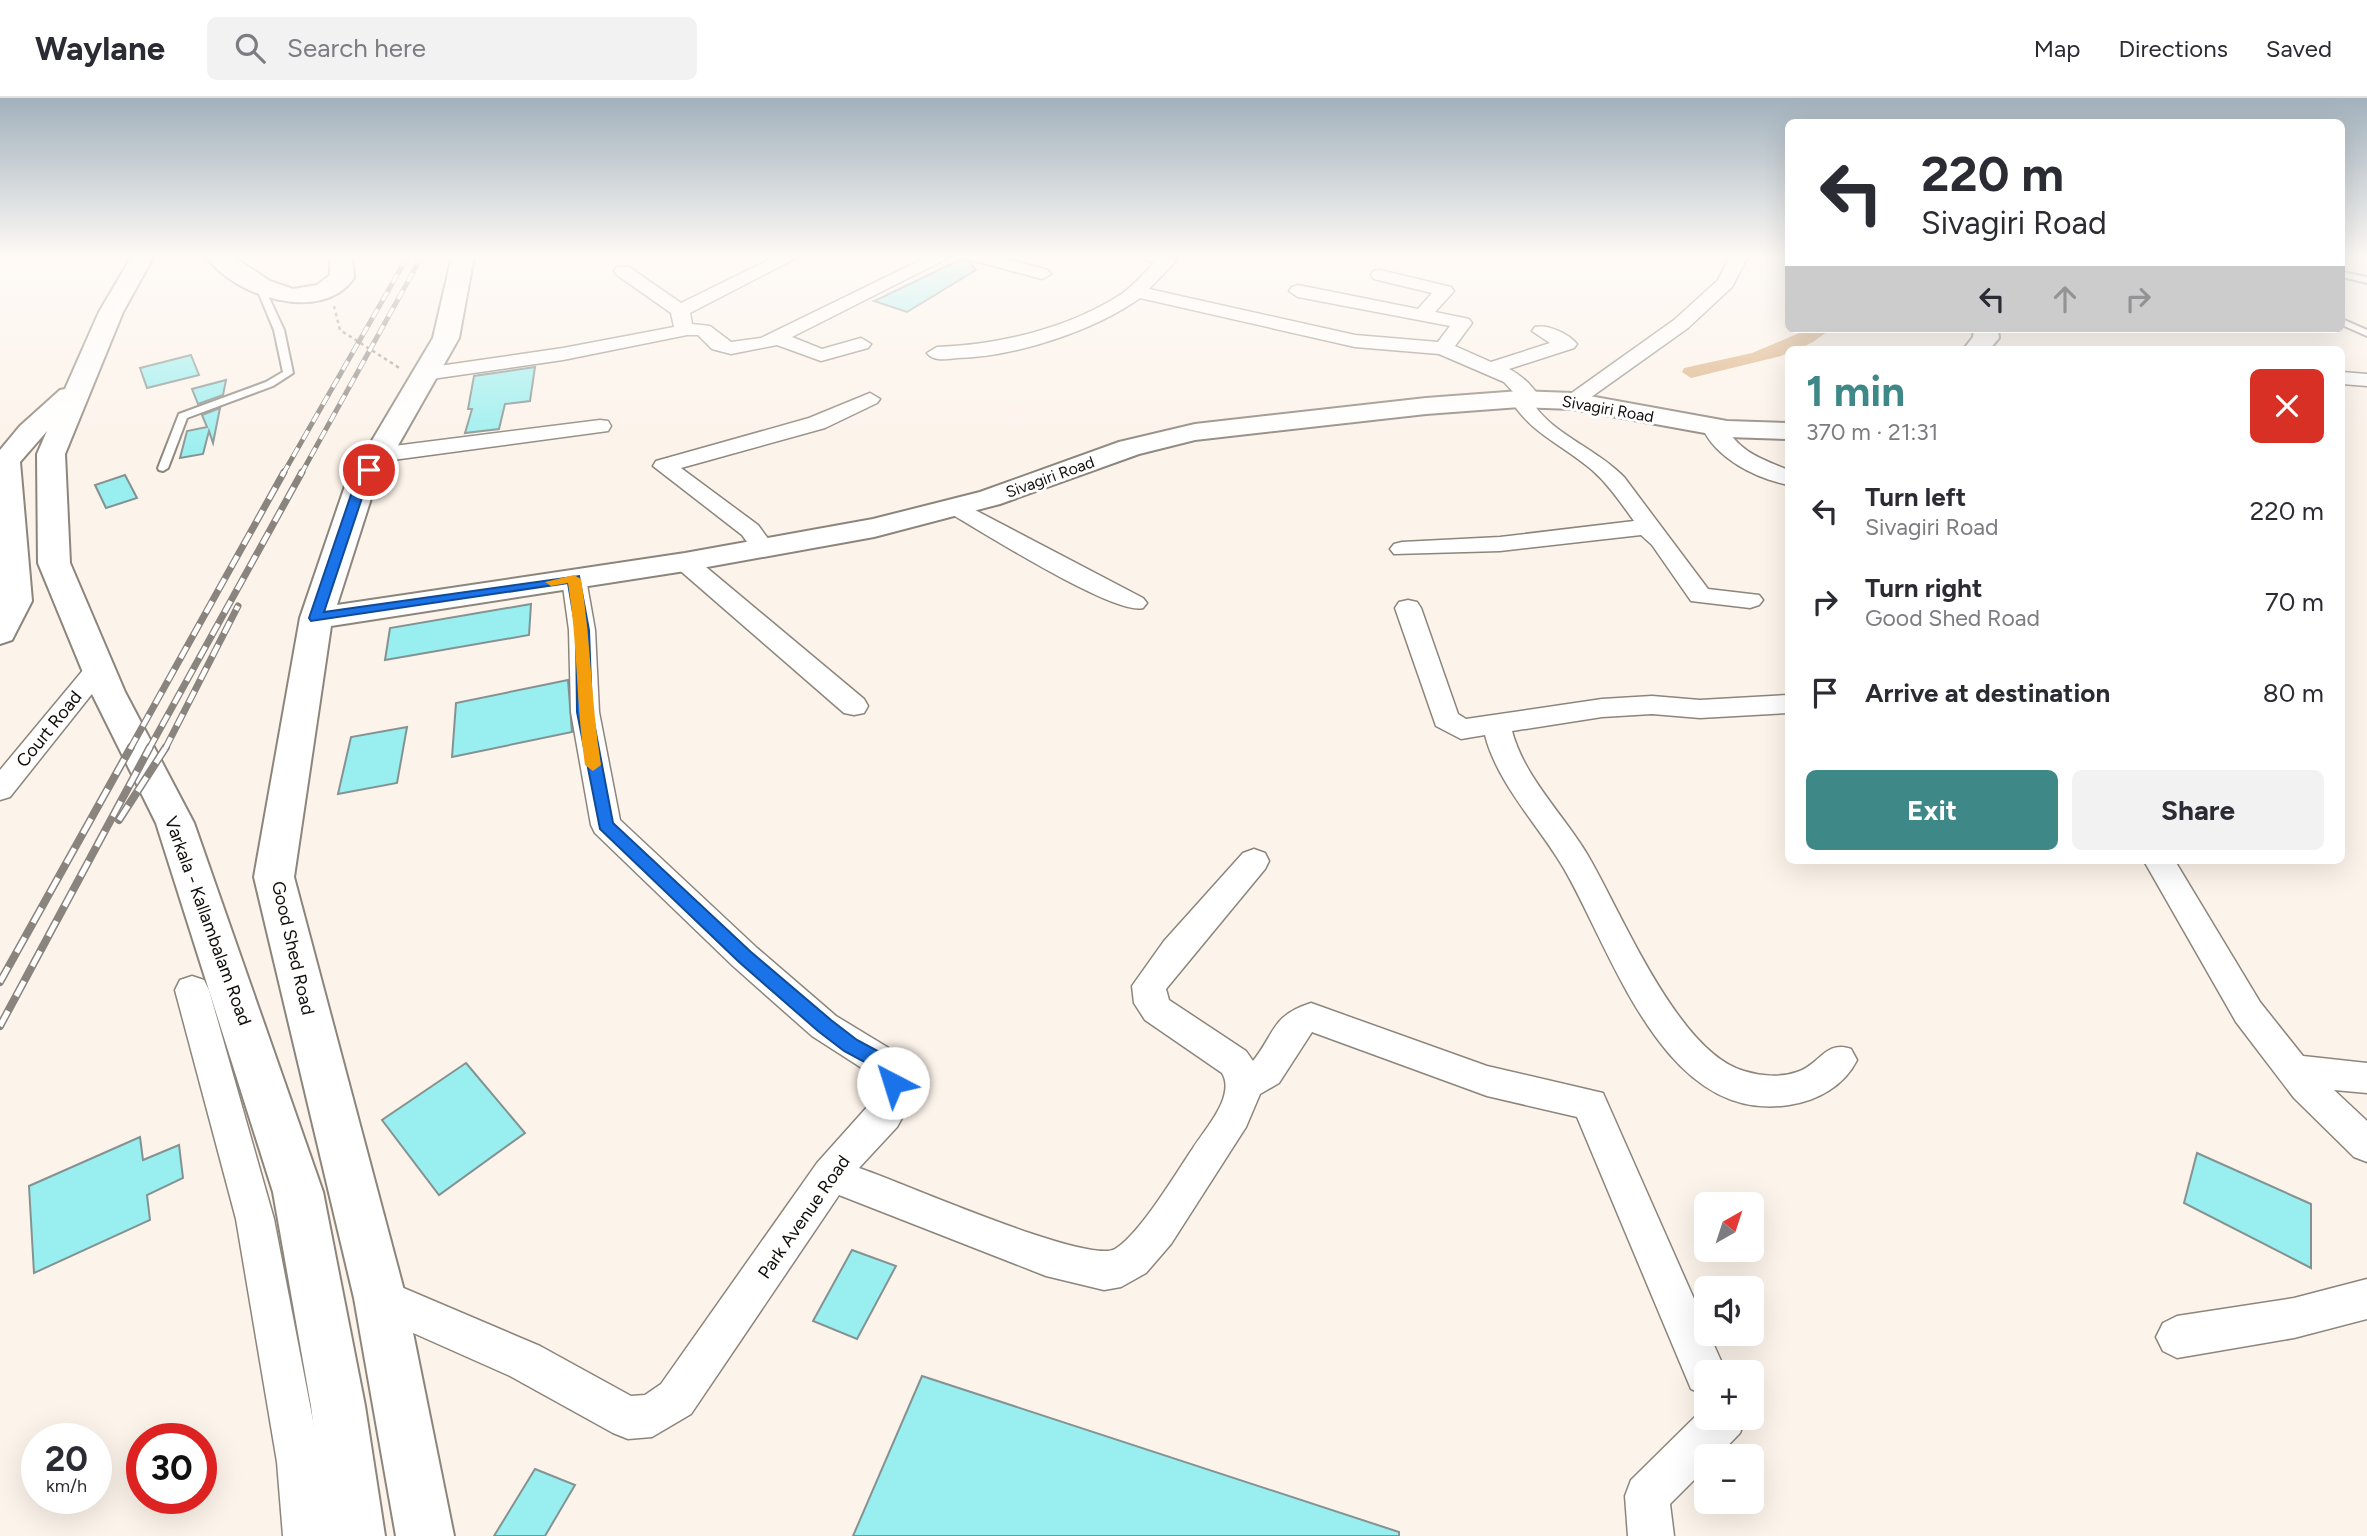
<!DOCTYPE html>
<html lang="en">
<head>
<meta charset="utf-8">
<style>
	:root { --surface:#fff; --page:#f2f2f3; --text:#2b2b33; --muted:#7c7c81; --line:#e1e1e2; --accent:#3f8888 }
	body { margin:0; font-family:Figtree,sans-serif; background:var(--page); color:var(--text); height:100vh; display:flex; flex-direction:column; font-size:26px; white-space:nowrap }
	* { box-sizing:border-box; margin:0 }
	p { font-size:23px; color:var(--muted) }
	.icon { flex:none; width:38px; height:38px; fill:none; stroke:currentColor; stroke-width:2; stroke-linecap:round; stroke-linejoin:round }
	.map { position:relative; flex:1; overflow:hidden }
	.details { position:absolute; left:1785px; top:248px; width:560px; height:518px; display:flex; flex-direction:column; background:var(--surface); border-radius:10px; box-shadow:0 7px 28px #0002 }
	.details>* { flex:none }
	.top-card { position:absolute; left:1785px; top:21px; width:560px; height:214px; border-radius:10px; box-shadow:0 7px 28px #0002; background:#fff; color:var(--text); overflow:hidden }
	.needle { width:46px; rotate:39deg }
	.tools { position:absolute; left:1694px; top:1094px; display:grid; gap:14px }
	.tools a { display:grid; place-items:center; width:70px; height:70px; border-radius:10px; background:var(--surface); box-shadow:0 7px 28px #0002; font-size:35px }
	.speed { position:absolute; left:21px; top:1325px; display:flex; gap:14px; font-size:35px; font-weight:700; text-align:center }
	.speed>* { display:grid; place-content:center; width:91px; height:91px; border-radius:50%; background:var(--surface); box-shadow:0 7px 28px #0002; line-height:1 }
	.speed small { font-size:18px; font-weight:400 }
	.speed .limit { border:10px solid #d22; background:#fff; color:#111 }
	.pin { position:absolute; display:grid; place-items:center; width:60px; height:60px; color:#fff; margin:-30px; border:4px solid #fff; border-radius:50%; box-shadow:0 2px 7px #0007 }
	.me { position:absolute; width:77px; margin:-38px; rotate:320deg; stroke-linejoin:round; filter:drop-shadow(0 0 5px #0008) }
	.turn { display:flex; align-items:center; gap:24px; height:147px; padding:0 21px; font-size:32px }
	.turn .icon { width:91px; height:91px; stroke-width:2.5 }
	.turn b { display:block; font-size:49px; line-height:60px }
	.lanes { display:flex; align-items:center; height:66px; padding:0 21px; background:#0003; justify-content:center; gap:35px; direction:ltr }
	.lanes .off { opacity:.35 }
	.round { display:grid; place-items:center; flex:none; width:74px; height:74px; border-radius:10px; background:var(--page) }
	.summary { display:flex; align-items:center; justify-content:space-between; height:119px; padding:0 21px }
	h1 { font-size:42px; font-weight:700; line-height:52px; color:var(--accent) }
	.button { display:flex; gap:14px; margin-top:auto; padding:14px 21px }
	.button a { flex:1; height:80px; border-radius:10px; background:var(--accent); color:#fff; font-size:28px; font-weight:700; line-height:80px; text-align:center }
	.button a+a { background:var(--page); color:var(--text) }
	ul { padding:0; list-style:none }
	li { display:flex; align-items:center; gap:21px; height:91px; padding:0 21px }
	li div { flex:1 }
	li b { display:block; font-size:26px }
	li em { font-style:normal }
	header { display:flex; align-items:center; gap:42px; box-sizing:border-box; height:98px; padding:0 35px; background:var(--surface); border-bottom:2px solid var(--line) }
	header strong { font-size:33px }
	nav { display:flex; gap:38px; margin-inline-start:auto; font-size:24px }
	.search { width:490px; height:63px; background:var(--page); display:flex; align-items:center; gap:18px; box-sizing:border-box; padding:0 24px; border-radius:10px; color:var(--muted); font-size:26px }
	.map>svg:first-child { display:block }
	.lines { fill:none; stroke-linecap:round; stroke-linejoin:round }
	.canal { fill:#d9ac7b; fill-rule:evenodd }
	.building { fill:#99efef; stroke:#859292; stroke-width:2 }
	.lane-casing { stroke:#8c857c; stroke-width:4 }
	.street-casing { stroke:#8c857c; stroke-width:3 }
	.secondary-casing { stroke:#8c857c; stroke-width:4 }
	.path { stroke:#9c958f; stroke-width:2.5; stroke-dasharray:3.5 3.5; stroke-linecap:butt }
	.lane { fill:#fff; fill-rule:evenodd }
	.street { fill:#fff; fill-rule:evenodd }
	.secondary { fill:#fff; fill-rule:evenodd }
	.rail-far2-casing { stroke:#8a847e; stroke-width:5 }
	.rail-far1-casing { stroke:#8a847e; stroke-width:7 }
	.rail-casing { stroke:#8a847e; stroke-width:8 }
	.rail-far2 { stroke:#fff; stroke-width:3.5; stroke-dasharray:10; stroke-linecap:butt }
	.rail-far1 { stroke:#fff; stroke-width:4.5; stroke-dasharray:13; stroke-linecap:butt }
	.rail { stroke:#fff; stroke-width:5; stroke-dasharray:17; stroke-linecap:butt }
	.route { fill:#1a73e8; stroke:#114b97; stroke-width:2 }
	.slow { fill:#f59e0b }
	.labels { text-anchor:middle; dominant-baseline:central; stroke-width:6; stroke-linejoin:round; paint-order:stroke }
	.far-street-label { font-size:16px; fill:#100d0a; stroke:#fff }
	.street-label { font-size:18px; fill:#100d0a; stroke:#fff }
</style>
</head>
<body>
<header>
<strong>Waylane</strong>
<div class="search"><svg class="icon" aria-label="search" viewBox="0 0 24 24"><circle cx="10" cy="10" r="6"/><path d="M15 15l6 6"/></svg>Search here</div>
<nav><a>Map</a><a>Directions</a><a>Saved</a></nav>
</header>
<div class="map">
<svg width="2367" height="1438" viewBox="0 0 2367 1438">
	<rect width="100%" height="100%" fill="#fcf3ea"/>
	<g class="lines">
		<polygon class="canal" points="1809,231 1831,231 1813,244 1797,252 1788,252 1788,255 1781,258 1691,280 1682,274 1684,270 1752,255"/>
	</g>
	<g class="building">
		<polygon points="966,159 976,172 907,214 874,203"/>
		<polygon points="191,257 199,277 147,290 140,270"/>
		<polygon points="535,269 530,303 505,306 499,331 465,335 472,311 468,311 474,278"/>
		<polygon points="226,282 223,297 198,306 192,291"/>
		<polygon points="220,310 213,345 209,333 203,356 180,360 187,333 207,329 202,317"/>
		<polygon points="125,377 137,400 106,410 95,387"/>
		<polygon points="531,506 529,537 385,562 390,530"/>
		<polygon points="568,582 572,634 452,659 456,605"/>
		<polygon points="407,629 397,685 338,696 351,639"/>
		<polygon points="466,965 525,1035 439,1097 382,1022"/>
		<polygon points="140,1039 143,1062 179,1047 183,1080 147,1097 150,1122 34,1175 29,1088"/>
		<polygon points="2197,1055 2311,1106 2311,1170 2184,1105"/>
		<polygon points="852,1152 896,1168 857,1241 813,1223"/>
		<polygon points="922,1278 1399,1434 1399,1438 853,1438"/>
		<polygon points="535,1371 575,1387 545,1438 494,1438"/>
	</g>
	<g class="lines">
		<g class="lane-casing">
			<g id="lane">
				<polygon points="2342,174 2367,179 2367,185 2342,179"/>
				<polygon points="258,189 265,191 284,232 293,275 273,288 187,320 168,370 163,373 159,372 158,370 179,316 266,284 283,274 274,232 257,191"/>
				<polygon points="2342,221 2367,232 2367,238 2342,227"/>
			</g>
		</g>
		<g class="street-casing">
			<g id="street">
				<polygon points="777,158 800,158 690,215 692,226 710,228 731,244 761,240 929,158 952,158 792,239 822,251 861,240 871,246 868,250 821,263 777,247 731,256 712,251 698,237 687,237 563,262 425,282 415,276 425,270 563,250 674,229 671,215 617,177 614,173 617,169 629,169 681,205"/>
				<polygon points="968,158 997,158 1048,172 1051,176 1042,181 971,162"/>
				<path d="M 1137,158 L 1169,158 L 1176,163 L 1149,191 L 1355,237 L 1438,244 L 1450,228 L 1298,199 L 1289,193 L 1292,189 L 1298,187 L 1418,211 L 1432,195 L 1374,181 L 1371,177 L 1374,173 L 1380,172 L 1451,189 L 1454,193 L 1435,214 L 1469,221 L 1472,225 L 1455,248 L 1491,264 L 1550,245 L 1532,233 L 1535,229 C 1548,226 1569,236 1577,246 L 1574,250 L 1509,271 C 1522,277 1533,289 1541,301 L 1534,307 C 1556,338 1597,351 1624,379 L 1708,491 L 1759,497 L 1763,502 L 1759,507 L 1750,510 L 1691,503 L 1652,447 L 1641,437 L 1500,453 L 1394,456 L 1390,451 L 1394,446 L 1402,444 L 1500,439 L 1634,423 C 1621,405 1609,387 1592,372 C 1563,347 1530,335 1510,301 L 1515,296 L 1504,284 L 1439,256 L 1355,249 L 1140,200 C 1094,233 1014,259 957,260 C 947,261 934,264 927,255 L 937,249 C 998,247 1071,230 1123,195 C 1134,187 1144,175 1154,165 Z"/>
				<polygon points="1730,158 1748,158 1732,189 1688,230 1580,307 1566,307 1563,303 1566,299 1674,222 1718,182"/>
				<polygon points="2342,274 2367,276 2367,288 2342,286"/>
				<polygon points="870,295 880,301 877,305 825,330 681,370 758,427 775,450 771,455 755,455 742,437 653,368 656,363 809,320"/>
				<polygon points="600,322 608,323 611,328 608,333 378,364 367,357 378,350"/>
				<path d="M 1713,323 L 1721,324 C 1742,355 1755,358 1788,372 L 1788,387 C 1756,380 1716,361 1702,329 Z"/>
				<path d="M 956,402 L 1143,500 L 1147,505 L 1143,510 C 1115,518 979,432 948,414 L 944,409 L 948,404 Z"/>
				<polygon points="685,457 694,459 864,601 868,608 864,615 854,617 844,615 676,469 673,464 676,459"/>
				<path d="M 574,474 L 583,476 L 586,481 L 595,532 L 599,614 L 620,722 L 757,850 L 836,918 L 892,952 L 909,979 L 912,1002 L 897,1029 L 859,1070 C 899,1083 1087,1167 1115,1151 C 1140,1136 1176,1075 1193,1050 C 1205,1031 1236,998 1222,975 L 1145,922 L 1134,905 L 1132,888 L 1164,843 L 1243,755 L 1254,751 L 1265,755 L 1269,763 L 1265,771 L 1166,891 L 1169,902 L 1246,953 L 1253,963 C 1276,934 1271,918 1311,905 L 1487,968 L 1603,995 L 1706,1228 L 1706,1236 L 1709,1236 L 1726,1274 L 1706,1274 L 1706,1297 L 1691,1291 L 1577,1019 L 1487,998 L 1312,934 L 1279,985 L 1260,996 L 1246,1029 L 1171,1146 L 1146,1175 L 1121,1189 L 1104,1192 L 1046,1178 L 839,1097 L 691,1316 L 652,1339 L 628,1341 L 613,1335 L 510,1278 L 366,1214 L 360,1200 L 366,1186 L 380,1180 L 540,1248 L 631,1298 L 645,1297 L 661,1286 L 817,1065 L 876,999 L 874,983 L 868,974 L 812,938 L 733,868 L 595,735 L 591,727 L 571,614 L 569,532 L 562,481 L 565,476 Z"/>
				<path d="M 1408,502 L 1417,504 L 1421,510 L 1458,616 L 1466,621 L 1602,601 L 1652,598 L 1700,602 L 1788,597 L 1788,615 L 1700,620 L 1652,616 L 1602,619 L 1512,633 C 1524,679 1563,716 1587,756 C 1621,813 1677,954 1744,973 C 1760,978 1781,980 1797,974 C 1820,967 1825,942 1851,951 L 1857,962 C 1844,988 1817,1003 1789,1007 C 1663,1027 1612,852 1563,769 C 1538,727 1497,685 1485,637 L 1461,641 L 1436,628 L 1395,510 L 1399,504 Z"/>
				<polygon points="98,562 107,565 111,571 107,577 10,699 0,702 0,672 89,565"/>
				<polygon points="2144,763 2175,763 2260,904 2303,958 2367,965 2367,995 2334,992 2367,1023 2367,1064 2354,1059 2294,1000 2236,924"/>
				<polygon points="192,878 204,882 209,892 274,1121 321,1364 329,1438 283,1438 277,1364 236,1121 175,892 180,882"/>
				<polygon points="2367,1181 2367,1221 2294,1240 2177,1260 2163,1253 2156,1239 2163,1225 2177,1218 2294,1200"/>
				<polygon points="1706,1308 1706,1320 1746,1320 1740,1335 1718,1358 1706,1358 1706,1370 1670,1406 1674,1438 1628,1438 1625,1398 1631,1382"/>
			</g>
		</g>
		<g class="secondary-casing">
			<g id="secondary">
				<polygon points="132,158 154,158 123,214 65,356 70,465 125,594 194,725 323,1094 365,1308 385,1438 327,1438 311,1308 273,1094 156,725 91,594 38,465 37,356 47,333 20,364 32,503 12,542 0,546 0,352 20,328 60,292 65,291 99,214"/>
				<path d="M 206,158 L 232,158 L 270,183 L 293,191 L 317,187 L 330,177 L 330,158 L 352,158 L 354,180 C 321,227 233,198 206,158 Z"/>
				<polygon points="452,158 474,158 459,240 375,388 337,507 685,455 873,421 980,394 1119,344 1195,326 1426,300 1520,293 1573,295 1727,323 1788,325 1788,341 1727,339 1573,311 1520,309 1426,316 1195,342 1139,356 1000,406 874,439 685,473 331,528 294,779 406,1200 454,1438 396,1438 354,1200 254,779 300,520 345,388 433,240"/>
				<polygon points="1974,231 1998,231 1999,240 1989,252 1963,252 1973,239"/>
			</g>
		</g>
		<polyline class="path" points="334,208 340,232 401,271"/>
		<use href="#lane" class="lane"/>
		<use href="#street" class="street"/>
		<use href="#secondary" class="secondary"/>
		<g class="rail-far2-casing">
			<g id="rail-far2">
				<polyline points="283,376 408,158"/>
				<polyline points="301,376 422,158"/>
			</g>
		</g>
		<g class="rail-far1-casing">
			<g id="rail-far1">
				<polyline points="130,651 284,374"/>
				<polyline points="149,651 302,374"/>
				<polyline points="165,651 238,508"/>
			</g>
		</g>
		<g class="rail-casing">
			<g id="rail">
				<polyline points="119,722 166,649"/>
				<polyline points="0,884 131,649"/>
				<polyline points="0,928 150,649"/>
			</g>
		</g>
		<use href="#rail-far2" class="rail-far2"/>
		<use href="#rail-far1" class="rail-far1"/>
		<use href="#rail" class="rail"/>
	</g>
	<linearGradient id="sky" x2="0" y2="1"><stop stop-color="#a2b1bc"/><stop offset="0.44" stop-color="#fefaf6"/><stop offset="1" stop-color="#fefaf6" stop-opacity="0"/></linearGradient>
	<rect width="2367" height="360" fill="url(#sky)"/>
	<polygon class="route" points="365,370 375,372 366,388 324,514 579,478 589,532 592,614 613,725 751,854 831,922 857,942 887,958 903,985 900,990 886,990 874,969 844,953 818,933 739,864 600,731 577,614 576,532 568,485 311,523 309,520 354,388"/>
	<path class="slow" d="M 574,477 L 581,481 C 591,543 591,605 601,667 L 593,673 L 585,667 C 576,607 578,546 568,485 L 551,488 L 545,484 Z"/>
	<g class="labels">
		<g class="far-street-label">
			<text transform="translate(1608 311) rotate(10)">Sivagiri Road</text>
			<text transform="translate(1050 379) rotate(-20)">Sivagiri Road</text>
		</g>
		<g class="street-label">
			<text transform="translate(49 631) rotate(-51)">Court Road</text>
			<text transform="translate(208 823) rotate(70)">Varkala - Kallambalam Road</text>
			<text transform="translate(293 850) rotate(77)">Good Shed Road</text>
			<text transform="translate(804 1119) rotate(-55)">Park Avenue Road</text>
		</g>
	</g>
</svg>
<div class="tools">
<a><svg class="needle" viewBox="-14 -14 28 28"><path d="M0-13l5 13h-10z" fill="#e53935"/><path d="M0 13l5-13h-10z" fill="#7c7c81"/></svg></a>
<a><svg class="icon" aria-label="sound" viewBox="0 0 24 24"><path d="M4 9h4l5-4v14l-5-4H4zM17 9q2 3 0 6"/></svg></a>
<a>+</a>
<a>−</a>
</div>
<div class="speed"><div>20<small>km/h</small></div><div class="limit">30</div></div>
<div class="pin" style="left:369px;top:372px;background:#d93025"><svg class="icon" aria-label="arrive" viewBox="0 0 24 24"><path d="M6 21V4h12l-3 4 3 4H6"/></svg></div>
<svg class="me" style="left:893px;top:985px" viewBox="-20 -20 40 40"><circle r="19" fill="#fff"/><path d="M0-13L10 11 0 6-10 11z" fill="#1a73e8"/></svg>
<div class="top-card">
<div class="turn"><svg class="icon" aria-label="left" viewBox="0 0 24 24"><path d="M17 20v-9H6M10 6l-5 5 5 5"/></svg><div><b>220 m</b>Sivagiri Road</div></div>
<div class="lanes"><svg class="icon" aria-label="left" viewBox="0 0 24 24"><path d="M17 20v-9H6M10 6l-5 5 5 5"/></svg><svg class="icon off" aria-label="ahead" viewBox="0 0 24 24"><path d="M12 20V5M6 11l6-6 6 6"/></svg><svg class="icon off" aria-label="right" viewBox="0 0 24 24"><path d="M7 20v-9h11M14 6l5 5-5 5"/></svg></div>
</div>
<section class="details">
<div class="summary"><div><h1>1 min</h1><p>370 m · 21:31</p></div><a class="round" style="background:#d93025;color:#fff"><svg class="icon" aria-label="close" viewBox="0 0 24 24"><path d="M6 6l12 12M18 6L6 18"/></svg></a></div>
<ul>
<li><svg class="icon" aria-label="left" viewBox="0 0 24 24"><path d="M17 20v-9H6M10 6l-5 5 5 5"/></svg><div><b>Turn left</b><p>Sivagiri Road</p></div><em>220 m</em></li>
<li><svg class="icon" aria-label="right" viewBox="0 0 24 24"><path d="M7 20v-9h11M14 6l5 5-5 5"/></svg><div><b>Turn right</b><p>Good Shed Road</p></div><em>70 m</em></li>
<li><svg class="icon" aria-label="arrive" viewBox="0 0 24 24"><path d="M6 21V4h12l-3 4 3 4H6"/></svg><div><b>Arrive at destination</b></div><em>80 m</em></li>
</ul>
<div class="button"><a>Exit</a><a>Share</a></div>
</section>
</div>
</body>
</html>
